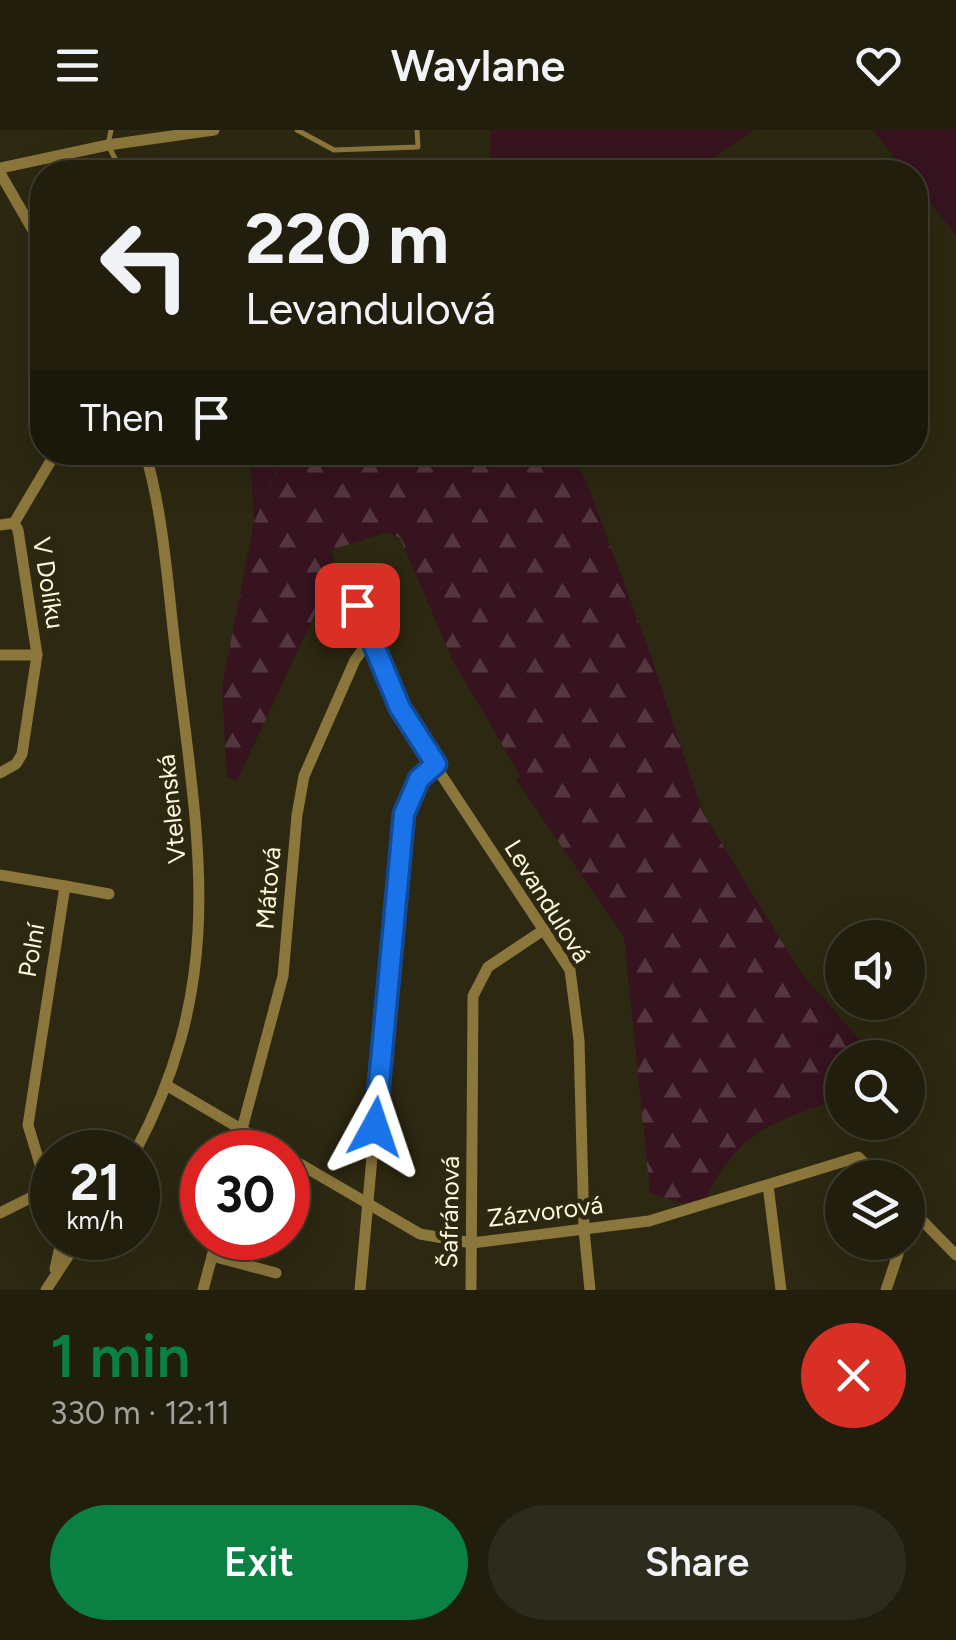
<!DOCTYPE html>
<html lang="en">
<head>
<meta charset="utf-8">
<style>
	:root { --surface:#211e0d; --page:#2d2b1b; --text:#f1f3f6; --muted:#a2a29d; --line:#3e3c2e; --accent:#0b8043 }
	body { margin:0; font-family:Figtree,sans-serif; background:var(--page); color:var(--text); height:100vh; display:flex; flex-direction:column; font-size:38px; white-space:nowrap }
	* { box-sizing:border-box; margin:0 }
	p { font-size:32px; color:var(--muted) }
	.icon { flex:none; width:55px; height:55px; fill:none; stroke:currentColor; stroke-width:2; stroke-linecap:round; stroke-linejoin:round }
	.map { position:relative; height:1160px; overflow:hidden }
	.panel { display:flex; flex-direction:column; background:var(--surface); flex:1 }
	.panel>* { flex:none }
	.hud { position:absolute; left:30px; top:30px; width:898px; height:305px; border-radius:40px; box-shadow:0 10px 40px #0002,0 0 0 2px var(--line); background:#211e0d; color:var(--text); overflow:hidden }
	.tools { position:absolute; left:825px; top:790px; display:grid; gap:20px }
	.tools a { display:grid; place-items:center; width:100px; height:100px; border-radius:50%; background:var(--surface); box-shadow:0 10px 40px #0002,0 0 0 2px var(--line); font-size:50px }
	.speed { position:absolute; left:30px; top:1000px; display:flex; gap:20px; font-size:50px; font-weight:700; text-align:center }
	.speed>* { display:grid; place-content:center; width:130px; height:130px; border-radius:50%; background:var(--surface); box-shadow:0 10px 40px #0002,0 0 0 2px var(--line); line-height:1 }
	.speed small { font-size:25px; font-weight:400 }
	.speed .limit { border:15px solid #d22; background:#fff; color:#111 }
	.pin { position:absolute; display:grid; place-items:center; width:85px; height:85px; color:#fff; margin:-42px; border-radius:20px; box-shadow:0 5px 15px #0006 }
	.me { position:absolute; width:110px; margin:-55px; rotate:5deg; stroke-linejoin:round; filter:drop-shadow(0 0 8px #0008) }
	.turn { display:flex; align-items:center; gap:35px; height:210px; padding:0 50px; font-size:45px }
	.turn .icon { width:130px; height:130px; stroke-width:2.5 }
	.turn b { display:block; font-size:70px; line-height:85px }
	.then { display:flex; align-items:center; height:95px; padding:0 50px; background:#0003; gap:20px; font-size:38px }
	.round { display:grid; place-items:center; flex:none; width:105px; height:105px; border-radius:52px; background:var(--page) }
	.overview { display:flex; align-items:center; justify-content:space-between; height:170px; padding:0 50px }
	h1 { font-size:60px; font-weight:600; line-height:75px; color:var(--accent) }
	.button { display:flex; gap:20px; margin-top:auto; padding:20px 50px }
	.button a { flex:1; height:115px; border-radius:60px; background:var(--accent); color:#fff; font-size:40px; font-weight:600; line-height:115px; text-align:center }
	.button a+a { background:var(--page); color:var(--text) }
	header { display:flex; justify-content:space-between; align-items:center; height:130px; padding:0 50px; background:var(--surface); font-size:45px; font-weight:600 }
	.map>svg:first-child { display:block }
	.green { fill:#36131f }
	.forest { fill:url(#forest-firs) }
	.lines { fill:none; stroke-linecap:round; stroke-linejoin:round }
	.lane { stroke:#8b763b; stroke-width:5 }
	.street { stroke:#8b763b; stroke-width:11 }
	.route-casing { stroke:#114b97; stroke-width:25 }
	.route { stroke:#1a73e8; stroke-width:18 }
	.labels { text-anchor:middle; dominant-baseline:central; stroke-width:9; stroke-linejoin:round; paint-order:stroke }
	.street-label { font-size:25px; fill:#fff8db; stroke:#2c2811 }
</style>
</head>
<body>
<header><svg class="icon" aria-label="menu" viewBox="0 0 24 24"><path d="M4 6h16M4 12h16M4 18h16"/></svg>Waylane<svg class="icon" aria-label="heart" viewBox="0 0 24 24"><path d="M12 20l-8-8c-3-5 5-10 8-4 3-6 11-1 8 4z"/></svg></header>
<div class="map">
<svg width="956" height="1160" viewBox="0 0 956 1160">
	<defs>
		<pattern id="forest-firs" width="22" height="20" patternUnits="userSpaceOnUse" patternTransform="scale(2.5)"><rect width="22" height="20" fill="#36131f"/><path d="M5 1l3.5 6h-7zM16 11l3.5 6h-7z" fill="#54363f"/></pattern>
	</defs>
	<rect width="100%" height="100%" fill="#2c2811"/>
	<g class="green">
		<polygon points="490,0 754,0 692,42 179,42 178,36 490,28"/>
		<polygon points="873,0 956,0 956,105 915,54 915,42 906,42"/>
		<polygon points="250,323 284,323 254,392"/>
	</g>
	<path class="forest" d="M 286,323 L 570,323 L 587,353 L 652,529 L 703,683 L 801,843 L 875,927 L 842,928 L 842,968 C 772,993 739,999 705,1070 L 689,1075 L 650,1063 L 624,807 L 516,650 L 521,647 L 453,531 L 400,408 L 387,402 L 331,420 L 336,439 L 237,651 L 227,647 L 222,558 L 254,392 Z"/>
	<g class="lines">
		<g class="lane">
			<polyline points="111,0 108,15 122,42"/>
			<polyline points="297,0 334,20 418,17 417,0"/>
		</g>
		<g class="street">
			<polyline points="0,38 108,15 214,0"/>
			<polyline points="0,43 42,116"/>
			<polyline points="14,393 56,322"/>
			<polyline points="0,395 14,393 18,400 37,525 22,624 16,634 0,643"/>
			<polyline points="343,441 411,599 570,840 579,910 584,1100 590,1160"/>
			<polyline points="0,525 37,525"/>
			<polyline points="0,745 65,756"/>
			<polyline points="166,955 280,1022"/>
			<path d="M 135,1022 C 227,850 199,717 177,533 C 168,463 165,390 145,322"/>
			<polyline points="241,1022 242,999 283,846 297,685 304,646 355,530 371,509"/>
			<polyline points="288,1027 420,1104 472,1113 649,1091 858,1027 879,1048"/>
			<polyline points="768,1055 781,1160"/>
			<polyline points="52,1074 28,995 65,756 109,764"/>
			<polyline points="908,1076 956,1125"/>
			<polyline points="0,1083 46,1060"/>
			<polyline points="908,1098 913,1082"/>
			<polyline points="212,1126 276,1143"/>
			<polyline points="55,1139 62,1108"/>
			<polyline points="46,1160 80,1108"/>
			<polyline points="203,1160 217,1108"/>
			<polyline points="360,1160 403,684 419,649 435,634"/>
			<polyline points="471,1160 473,866 488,837 545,799"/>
			<polyline points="886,1160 902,1112"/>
		</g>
	</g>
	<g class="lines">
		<g class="route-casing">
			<polyline id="route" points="357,475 400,578 436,634 419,649 404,684 375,997"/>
		</g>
		<use href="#route" class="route"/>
	</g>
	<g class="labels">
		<g class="street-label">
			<text transform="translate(49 453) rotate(81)">V Dolíku</text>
			<text transform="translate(171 679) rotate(-96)">Vtelenská</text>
			<text transform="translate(268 758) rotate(-85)">Mátová</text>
			<text transform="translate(548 771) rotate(58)">Levandulová</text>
			<text transform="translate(31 820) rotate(-80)">Polní</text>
			<text transform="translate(545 1081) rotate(-7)">Zázvorová</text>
			<text transform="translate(449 1082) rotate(-89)">Šafránová</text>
		</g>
	</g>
</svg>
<div class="tools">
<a><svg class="icon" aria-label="sound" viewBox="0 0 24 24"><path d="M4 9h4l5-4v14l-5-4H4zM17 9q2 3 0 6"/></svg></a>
<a><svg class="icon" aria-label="search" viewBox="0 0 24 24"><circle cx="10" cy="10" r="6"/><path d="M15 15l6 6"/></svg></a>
<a><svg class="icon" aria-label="layers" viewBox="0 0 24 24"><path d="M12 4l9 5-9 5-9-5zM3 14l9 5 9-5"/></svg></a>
</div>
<div class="speed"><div>21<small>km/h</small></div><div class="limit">30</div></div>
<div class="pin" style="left:357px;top:475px;background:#d93025"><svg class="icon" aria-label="arrive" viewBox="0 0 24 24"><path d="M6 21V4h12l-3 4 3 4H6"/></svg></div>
<svg class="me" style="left:375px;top:997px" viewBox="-20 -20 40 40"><path d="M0-17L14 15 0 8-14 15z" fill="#1a73e8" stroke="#fff" stroke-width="4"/></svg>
<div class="hud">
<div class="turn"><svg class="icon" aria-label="left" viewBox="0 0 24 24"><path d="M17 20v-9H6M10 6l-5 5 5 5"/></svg><div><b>220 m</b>Levandulová</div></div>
<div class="then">Then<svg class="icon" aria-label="arrive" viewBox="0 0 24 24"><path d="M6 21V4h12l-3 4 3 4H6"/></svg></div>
</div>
</div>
<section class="panel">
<div class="overview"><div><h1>1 min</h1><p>330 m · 12:11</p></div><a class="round" style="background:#d93025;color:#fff"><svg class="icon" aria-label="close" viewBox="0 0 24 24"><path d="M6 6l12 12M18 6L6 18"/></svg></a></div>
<div class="button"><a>Exit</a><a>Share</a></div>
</section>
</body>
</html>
